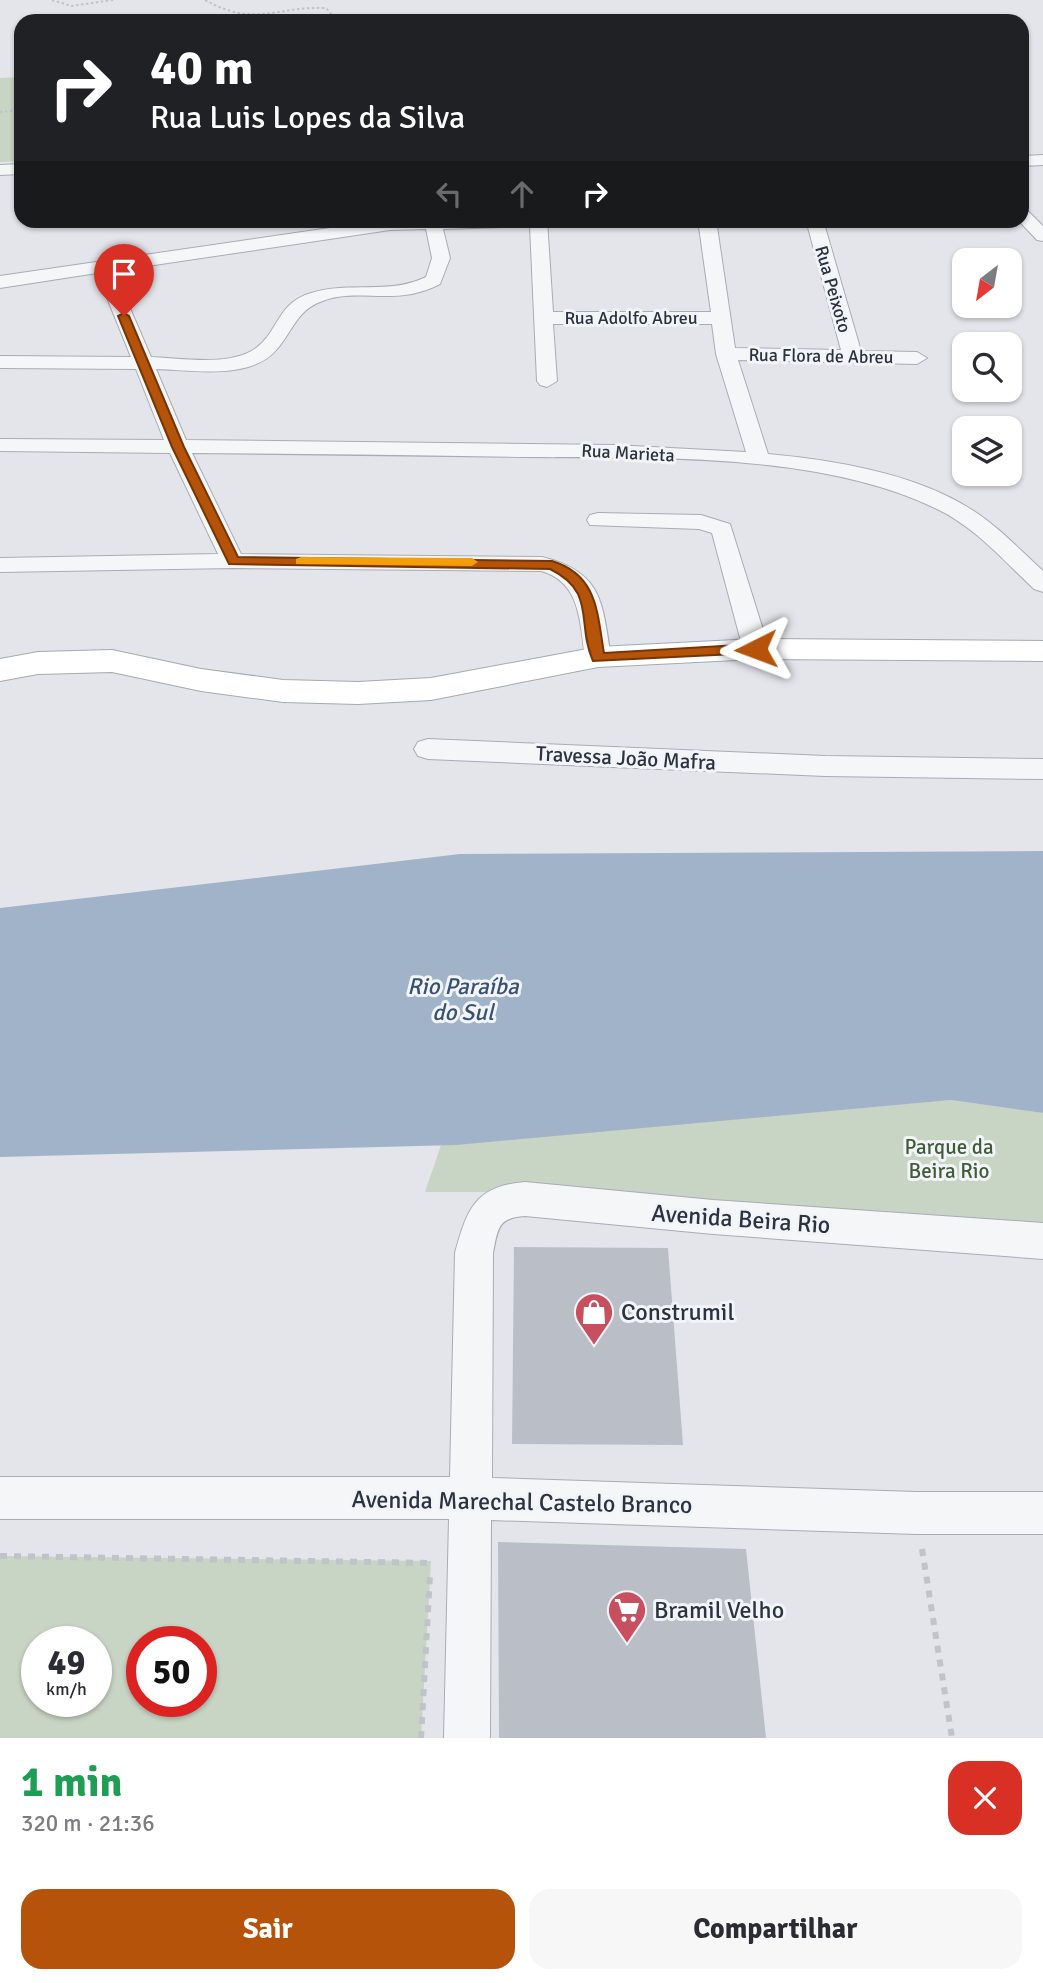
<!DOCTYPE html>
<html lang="pt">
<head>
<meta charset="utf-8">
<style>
	:root { --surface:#fff; --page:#f7f7f7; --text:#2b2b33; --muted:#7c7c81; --accent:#b45309 }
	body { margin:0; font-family:Signika,sans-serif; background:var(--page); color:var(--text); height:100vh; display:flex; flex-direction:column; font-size:26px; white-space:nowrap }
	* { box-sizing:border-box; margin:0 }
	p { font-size:23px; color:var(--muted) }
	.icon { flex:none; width:38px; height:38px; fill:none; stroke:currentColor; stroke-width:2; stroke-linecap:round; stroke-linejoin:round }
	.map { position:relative; height:1738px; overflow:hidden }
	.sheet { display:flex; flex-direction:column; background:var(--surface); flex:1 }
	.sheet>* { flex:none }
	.hud { position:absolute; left:14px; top:14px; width:1015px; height:214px; border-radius:21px; box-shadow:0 2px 5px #0004; background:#202124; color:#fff; overflow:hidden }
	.needle { width:46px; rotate:211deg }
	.fabs { position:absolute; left:952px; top:248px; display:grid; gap:14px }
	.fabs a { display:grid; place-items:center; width:70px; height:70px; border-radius:14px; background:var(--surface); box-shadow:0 2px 5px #0004; font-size:35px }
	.speed { position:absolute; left:21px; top:1626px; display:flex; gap:14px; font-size:35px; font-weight:700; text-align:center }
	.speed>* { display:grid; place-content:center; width:91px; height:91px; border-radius:50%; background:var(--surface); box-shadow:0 2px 5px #0004; line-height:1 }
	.speed small { font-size:18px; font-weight:400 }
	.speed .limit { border:10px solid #d22; background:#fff; color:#111 }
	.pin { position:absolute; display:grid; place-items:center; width:60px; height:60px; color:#fff; margin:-72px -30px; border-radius:50% 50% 50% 0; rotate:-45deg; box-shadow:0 0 7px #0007 }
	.pin .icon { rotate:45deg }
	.me { position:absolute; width:77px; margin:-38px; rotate:267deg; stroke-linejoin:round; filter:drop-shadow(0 0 5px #0008) }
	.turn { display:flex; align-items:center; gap:24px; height:147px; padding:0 21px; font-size:32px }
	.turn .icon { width:91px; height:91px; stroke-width:2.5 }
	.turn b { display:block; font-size:49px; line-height:60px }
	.lanes { display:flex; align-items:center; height:66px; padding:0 21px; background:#0003; justify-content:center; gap:35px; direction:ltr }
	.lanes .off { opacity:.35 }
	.round { display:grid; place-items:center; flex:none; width:74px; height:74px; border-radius:21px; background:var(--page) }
	.overview { display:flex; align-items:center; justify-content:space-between; height:119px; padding:0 21px }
	h1 { font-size:42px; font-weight:700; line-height:52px; color:#1e9e55 }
	.primary-button { display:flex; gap:14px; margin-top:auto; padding:14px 21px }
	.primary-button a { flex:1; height:80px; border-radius:21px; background:var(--accent); color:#fff; font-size:28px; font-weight:700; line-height:80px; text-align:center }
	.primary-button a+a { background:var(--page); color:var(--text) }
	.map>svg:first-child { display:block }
	.green { fill:#c8d4c4; fill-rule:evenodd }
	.water { fill:#a0b3c8 }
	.building { fill:#babfc7 }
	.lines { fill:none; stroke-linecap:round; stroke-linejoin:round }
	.minor-casing { stroke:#a8acb4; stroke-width:2 }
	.major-casing { stroke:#a2aab5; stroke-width:2 }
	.path-far1 { stroke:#c0c3c8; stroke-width:2; stroke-dasharray:2.5 2.5; stroke-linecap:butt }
	.path { stroke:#c0c3c8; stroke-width:6; stroke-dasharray:7 7; stroke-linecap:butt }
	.minor { fill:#f5f6f8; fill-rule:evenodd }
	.major { fill:#fff; fill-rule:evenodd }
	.route { fill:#b45309; stroke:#753606; stroke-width:2 }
	.slow { fill:#f59e0b }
	.labels { text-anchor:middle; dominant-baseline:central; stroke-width:6; stroke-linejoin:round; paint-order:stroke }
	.far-street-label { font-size:18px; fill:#2b3341; stroke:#f2f4f7 }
	.street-label { font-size:21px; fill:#2b3341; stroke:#f2f4f7 }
	.park-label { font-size:21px; fill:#3f5c39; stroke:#f2f4f7 }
	.water-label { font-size:23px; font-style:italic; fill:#375174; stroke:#f2f4f7 }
	.near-street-label { font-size:24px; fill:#2b3341; stroke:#f2f4f7 }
	.near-poi-label { font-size:24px; fill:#2b3341; stroke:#f2f4f7; text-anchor:start }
</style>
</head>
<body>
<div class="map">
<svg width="1043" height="1738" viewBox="0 0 1043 1738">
	<rect width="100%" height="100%" fill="#e3e5ea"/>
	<g class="green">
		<polygon points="21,77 21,161 0,162 0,78"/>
		<polygon points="951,1100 1043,1113 1043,1224 499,1192 425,1192 441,1145"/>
		<path d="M 0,1556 L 431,1561 L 421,1738 L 0,1738 ZM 37,1642 L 96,1642 L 96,1701 L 37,1701 ZM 142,1642 L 201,1642 L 201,1701 L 142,1701 Z"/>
	</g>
	<polygon class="water" points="1043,851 1043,1113 951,1100 456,1145 0,1157 0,908 460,854"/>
	<g class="building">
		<polygon points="514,1247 668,1248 683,1445 512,1444"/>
		<polygon points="498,1542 746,1549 766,1738 499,1738"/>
	</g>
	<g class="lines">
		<g class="minor-casing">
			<g id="minor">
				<polygon points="1043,155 1043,165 1022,166 1022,156"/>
				<polygon points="21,164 21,174 0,175 0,165"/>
				<polygon points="1022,210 1028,211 1043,226 1043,241 1037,240 1018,220 1022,220"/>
				<path d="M 385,220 L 547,220 L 553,312 L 711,312 L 698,220 L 716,220 L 735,348 L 841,350 L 806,220 L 823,220 L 861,351 L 917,352 L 927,358 L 917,364 L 738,360 L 768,454 C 834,460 913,473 969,508 C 997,525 1019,549 1043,571 L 1043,592 L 1034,589 C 1004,561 975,527 937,509 C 821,452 652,458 525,457 C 414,455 303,454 192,453 L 241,554 L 542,557 C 603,572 602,602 611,657 L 607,663 L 598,665 L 589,663 L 585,657 C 580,623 581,582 541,571 L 233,568 L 0,572 L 0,558 L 218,554 L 170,453 L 0,451 L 0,439 L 164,440 L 136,369 L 0,368 L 0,356 L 131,357 L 97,273 L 0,288 L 0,276 ZM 530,226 L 537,381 L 540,385 L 547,387 L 557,381 L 553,324 L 712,324 L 716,354 L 746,452 L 614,445 L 186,440 L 156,369 C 192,370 252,381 278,348 C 293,330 297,311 320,302 C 358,286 394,308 440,284 L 450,258 L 443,229 ZM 426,229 L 432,258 L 426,277 C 390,295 349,281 311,293 C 277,303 279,331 256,348 C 230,367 181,358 151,357 L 114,271 L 390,230 Z"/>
				<polygon points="598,513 701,515 730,524 769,649 765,655 747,655 743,649 712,533 699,529 590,525 587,520 590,515"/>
				<polygon points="428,739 825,756 1043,759 1043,779 825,776 428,759 418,756 414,749 418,742"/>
				<path d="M 525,1182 L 713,1200 L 1043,1223 L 1043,1259 L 713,1234 L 525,1216 C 497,1218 498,1229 493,1253 L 492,1478 L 916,1492 L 1043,1492 L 1043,1534 L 916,1534 L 491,1520 L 490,1738 L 444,1738 L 449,1519 L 0,1519 L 0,1477 L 450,1477 L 455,1253 C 467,1209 475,1186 525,1182 Z"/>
			</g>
		</g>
		<g class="major-casing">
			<polygon id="major" points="756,639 1043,641 1043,661 756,659 598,667 431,700 358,704 283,702 201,691 112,672 38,674 0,681 0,659 38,652 112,650 201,669 283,680 358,682 431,678 598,647"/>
		</g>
		<g class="path-far1">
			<polyline points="52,0 71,6 113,0"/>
			<path d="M 205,0 C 255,28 275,6 326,8 L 337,21"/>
			<polyline points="0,112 21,110"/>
		</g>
		<g class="path">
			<polyline points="922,1549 952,1738"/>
			<polyline points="0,1556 431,1563"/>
			<polyline points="421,1738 430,1575"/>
		</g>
		<use href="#minor" class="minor"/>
		<use href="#major" class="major"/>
	</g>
	<path class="route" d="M 124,313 L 129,316 L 184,447 L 238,557 L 552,561 C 598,575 597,613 604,653 L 756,644 L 763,649 L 756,653 L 593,661 C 576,623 597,592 550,569 L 229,564 L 172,447 L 118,316 Z"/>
	<polygon class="slow" points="301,557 472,558 478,562 472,566 296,564 296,559"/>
	<defs>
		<g id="shop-pin" transform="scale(2.0125)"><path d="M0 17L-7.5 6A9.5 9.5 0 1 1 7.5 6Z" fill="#c84f5f" stroke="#f2f4f7"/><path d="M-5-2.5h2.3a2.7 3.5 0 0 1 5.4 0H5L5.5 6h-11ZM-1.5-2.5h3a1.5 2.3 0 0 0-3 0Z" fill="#fff"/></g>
		<g id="supermarket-pin" transform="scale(2.0125)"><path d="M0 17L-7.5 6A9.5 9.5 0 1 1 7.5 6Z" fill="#c84f5f" stroke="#f2f4f7"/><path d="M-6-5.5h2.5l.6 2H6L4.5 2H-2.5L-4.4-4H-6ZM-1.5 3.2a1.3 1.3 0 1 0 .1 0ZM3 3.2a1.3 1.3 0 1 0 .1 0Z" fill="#fff"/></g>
	</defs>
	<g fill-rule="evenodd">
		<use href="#shop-pin" x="594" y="1312"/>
		<use href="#supermarket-pin" x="627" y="1610"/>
	</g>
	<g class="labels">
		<g class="far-street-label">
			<text transform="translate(833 289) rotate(74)">Rua Peixoto</text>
			<text x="631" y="318">Rua Adolfo Abreu</text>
			<text transform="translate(821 356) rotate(1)">Rua Flora de Abreu</text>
			<text transform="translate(628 453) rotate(3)">Rua Marieta</text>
		</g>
		<g class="street-label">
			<text transform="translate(626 758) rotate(3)">Travessa João Mafra</text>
		</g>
		<g class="park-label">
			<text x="949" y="1147">Parque da<tspan x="949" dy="24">Beira Rio</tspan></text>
		</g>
		<g class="water-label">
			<text x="463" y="986">Rio Paraíba<tspan x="463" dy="26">do Sul</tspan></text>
		</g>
		<g class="near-street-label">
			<text transform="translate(741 1219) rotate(4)">Avenida Beira Rio</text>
			<text transform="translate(522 1502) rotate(1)">Avenida Marechal Castelo Branco</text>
		</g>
		<g class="near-poi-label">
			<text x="621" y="1312">Construmil</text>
			<text x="654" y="1610">Bramil Velho</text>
		</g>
	</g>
</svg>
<div class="fabs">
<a><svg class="needle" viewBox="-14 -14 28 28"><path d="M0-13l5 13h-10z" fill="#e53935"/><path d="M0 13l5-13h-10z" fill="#7c7c81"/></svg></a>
<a><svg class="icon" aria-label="search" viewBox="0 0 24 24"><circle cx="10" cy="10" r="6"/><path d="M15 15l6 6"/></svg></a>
<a><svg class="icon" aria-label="layers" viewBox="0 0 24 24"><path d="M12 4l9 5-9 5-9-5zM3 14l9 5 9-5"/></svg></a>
</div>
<div class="speed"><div>49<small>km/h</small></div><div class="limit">50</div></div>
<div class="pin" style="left:124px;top:316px;background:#d93025"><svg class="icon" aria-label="arrive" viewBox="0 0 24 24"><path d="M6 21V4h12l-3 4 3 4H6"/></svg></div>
<svg class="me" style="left:756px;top:649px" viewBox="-20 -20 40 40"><path d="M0-17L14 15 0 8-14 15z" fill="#b45309" stroke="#fff" stroke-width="4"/></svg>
<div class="hud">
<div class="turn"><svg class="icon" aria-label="right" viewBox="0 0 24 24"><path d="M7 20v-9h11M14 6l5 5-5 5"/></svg><div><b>40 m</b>Rua Luis Lopes da Silva</div></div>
<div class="lanes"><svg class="icon off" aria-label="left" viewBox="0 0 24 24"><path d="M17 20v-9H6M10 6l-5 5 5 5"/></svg><svg class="icon off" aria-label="ahead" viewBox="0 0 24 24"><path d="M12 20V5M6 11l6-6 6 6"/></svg><svg class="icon" aria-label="right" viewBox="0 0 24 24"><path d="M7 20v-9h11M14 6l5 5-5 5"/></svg></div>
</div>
</div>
<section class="sheet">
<div class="overview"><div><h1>1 min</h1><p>320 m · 21:36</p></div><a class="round" style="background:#d93025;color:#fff"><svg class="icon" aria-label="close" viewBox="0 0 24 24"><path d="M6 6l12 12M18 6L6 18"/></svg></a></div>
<div class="primary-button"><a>Sair</a><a>Compartilhar</a></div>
</section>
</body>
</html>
